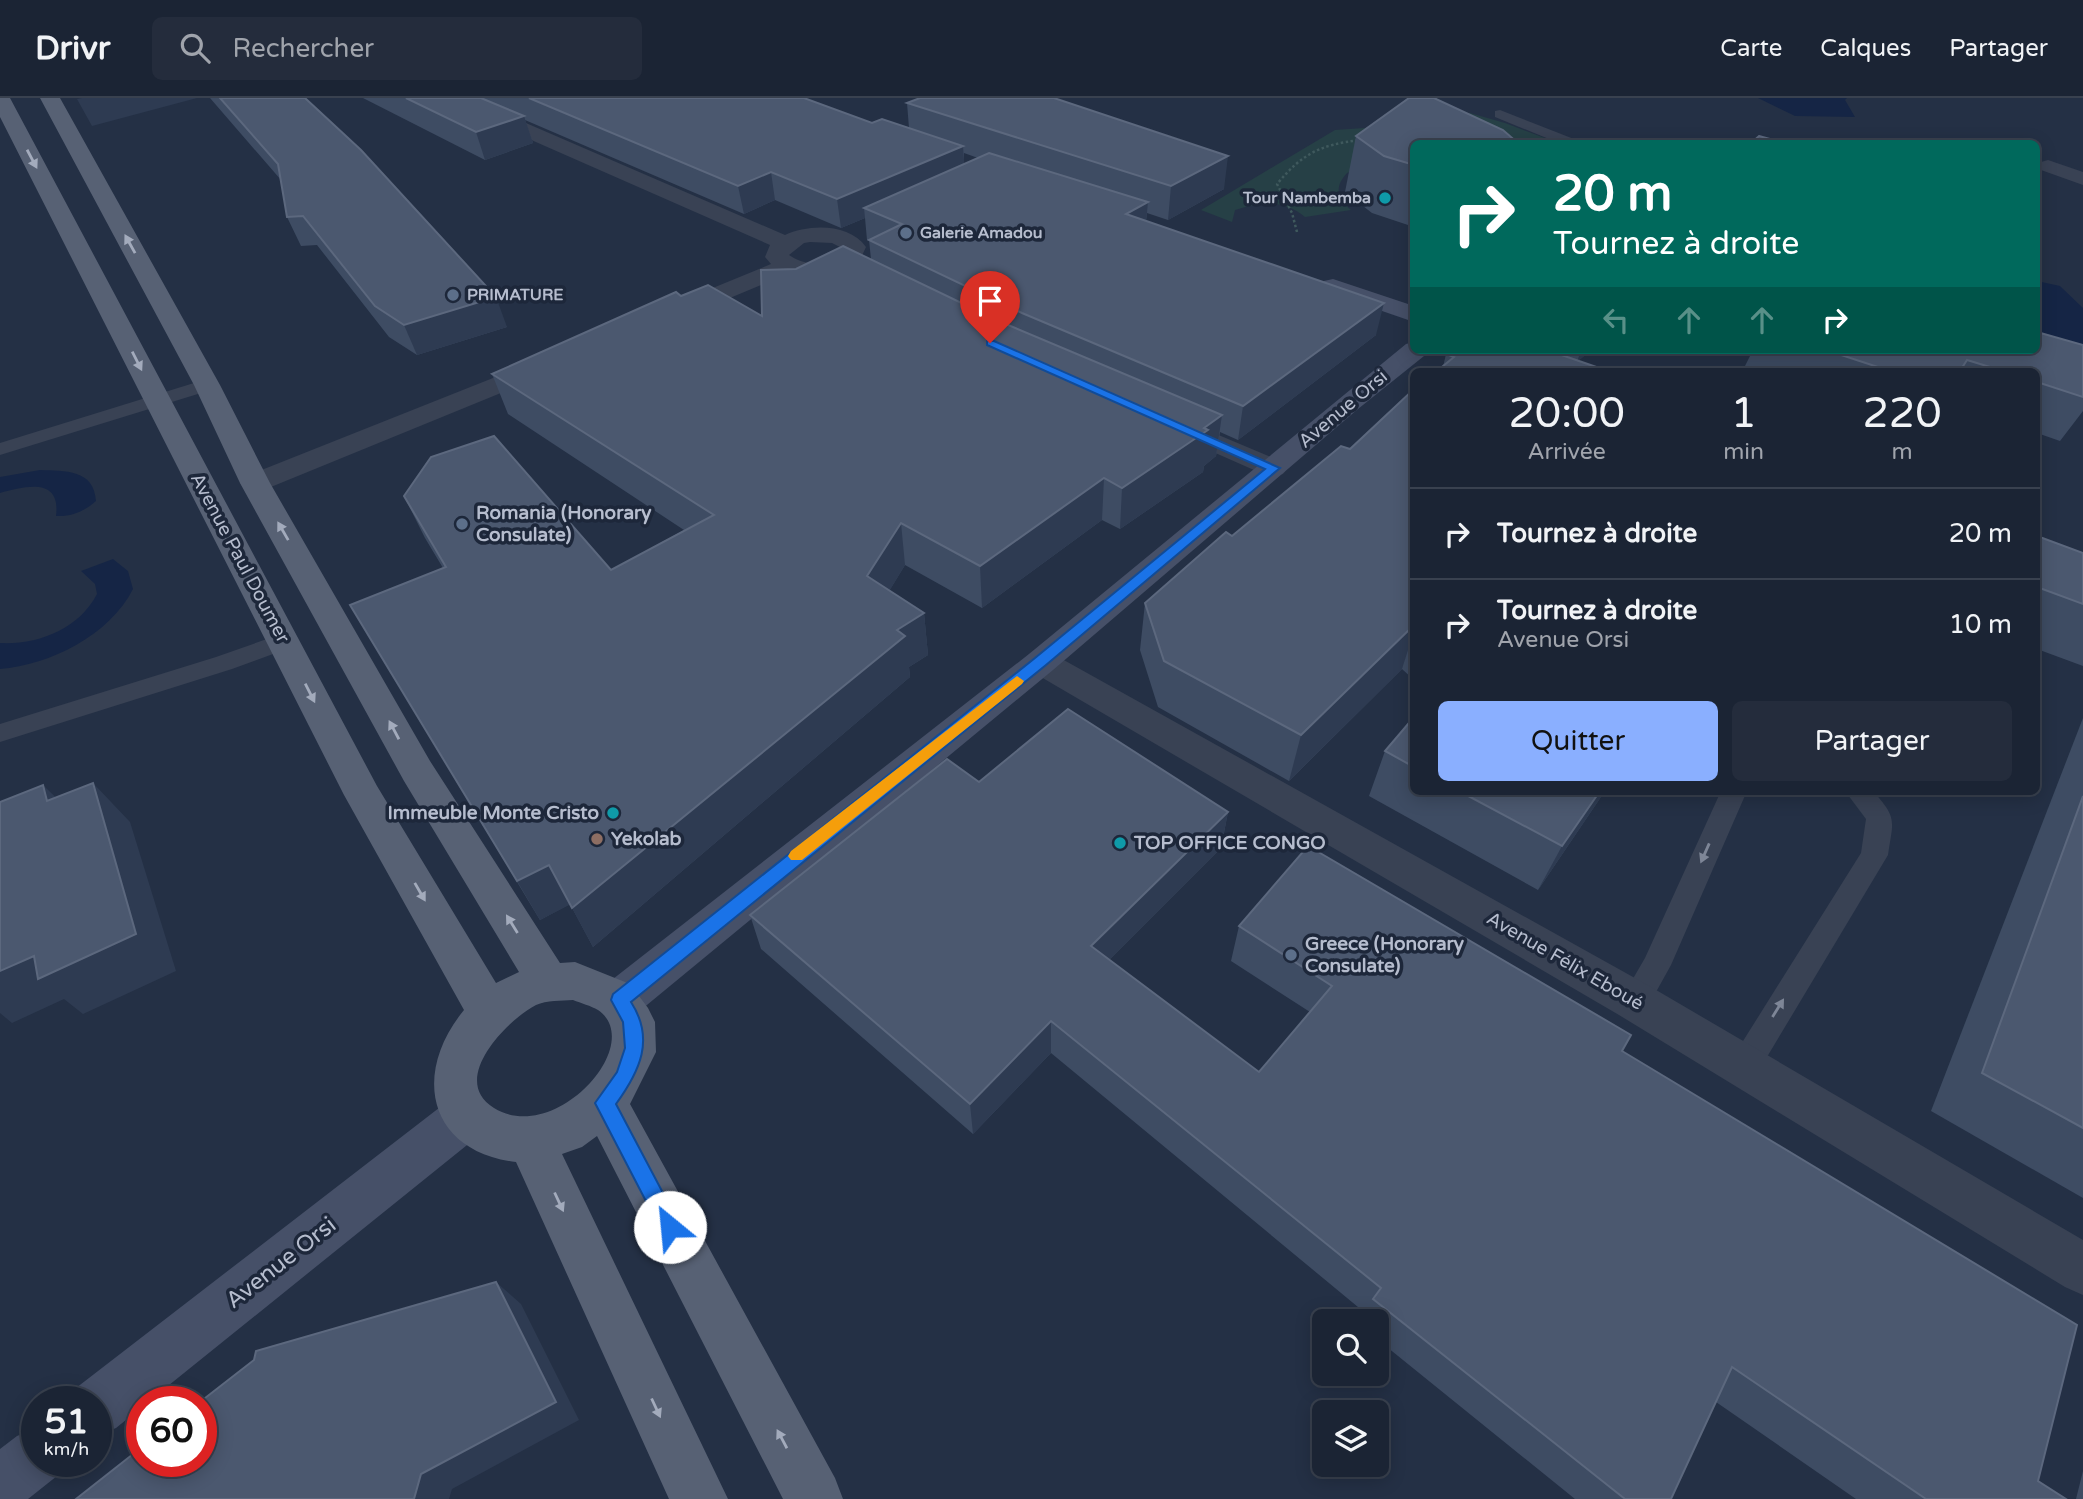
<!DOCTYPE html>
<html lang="fr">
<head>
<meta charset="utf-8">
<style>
	:root { --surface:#1b2434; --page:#242c3c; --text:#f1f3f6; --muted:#a0a4ac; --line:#39414f; --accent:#8aafff }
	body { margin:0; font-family:"Varela Round",sans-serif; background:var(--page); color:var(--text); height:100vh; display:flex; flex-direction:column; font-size:26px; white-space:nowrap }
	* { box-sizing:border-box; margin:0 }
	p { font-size:23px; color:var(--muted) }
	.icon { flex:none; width:38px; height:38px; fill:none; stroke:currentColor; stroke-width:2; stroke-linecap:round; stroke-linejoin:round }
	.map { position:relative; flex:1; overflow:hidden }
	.side { position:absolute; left:1410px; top:270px; width:630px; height:427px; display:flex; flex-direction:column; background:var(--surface); border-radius:10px; box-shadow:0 4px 18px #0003,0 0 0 2px var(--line) }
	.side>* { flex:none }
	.banner { position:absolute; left:1410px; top:42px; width:630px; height:214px; border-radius:10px; box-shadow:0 4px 18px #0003,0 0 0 2px var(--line); background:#00695c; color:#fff; overflow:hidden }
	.buttons { position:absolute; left:1312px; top:1211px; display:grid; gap:14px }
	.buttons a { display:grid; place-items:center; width:77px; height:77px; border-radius:10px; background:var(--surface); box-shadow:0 4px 18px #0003,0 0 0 2px var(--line); font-size:35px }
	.speed { position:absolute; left:21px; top:1288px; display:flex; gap:14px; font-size:35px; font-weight:700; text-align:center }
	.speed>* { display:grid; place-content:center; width:91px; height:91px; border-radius:50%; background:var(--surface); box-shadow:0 4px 18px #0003,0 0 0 2px var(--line); line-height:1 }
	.speed small { font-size:18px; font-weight:400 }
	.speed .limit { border:10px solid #d22; background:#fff; color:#111 }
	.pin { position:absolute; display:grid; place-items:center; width:60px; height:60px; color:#fff; margin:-72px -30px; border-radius:50% 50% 50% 0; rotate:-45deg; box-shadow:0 0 7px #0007 }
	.pin .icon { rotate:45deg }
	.me { position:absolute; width:77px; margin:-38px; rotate:332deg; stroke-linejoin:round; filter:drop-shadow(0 0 5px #0008) }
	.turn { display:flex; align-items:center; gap:24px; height:147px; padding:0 28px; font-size:32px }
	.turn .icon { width:91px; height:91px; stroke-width:2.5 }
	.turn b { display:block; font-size:49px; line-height:60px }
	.lanes { display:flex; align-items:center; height:66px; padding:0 28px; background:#0003; justify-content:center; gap:35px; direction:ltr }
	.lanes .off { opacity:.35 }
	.eta { display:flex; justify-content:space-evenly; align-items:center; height:119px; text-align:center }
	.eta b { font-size:42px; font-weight:600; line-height:49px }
	.button { display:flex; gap:14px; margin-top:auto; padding:14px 28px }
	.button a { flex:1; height:80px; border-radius:10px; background:var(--accent); color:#111; font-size:28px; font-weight:600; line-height:80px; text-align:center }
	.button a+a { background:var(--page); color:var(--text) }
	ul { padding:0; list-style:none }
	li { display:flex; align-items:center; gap:21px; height:91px; padding:0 28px; border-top:2px solid var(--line) }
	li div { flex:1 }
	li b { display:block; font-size:26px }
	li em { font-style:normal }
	header { display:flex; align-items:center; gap:42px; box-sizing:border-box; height:98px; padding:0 35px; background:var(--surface); border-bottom:2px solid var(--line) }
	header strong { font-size:33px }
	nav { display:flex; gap:38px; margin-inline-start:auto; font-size:24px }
	.search { width:490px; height:63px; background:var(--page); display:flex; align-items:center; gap:18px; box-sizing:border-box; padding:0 24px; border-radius:10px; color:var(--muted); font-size:26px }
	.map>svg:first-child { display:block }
	.green { fill:#264046 }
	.water { fill:#152545 }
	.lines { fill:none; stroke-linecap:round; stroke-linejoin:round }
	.river { fill:#152545; fill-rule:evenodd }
	.path { stroke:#3f595d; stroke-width:2.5; stroke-dasharray:2.5 2.5; stroke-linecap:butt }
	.lane { fill:#394254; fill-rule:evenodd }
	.street { fill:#394254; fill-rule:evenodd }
	.secondary { fill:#465068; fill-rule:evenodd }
	.primary { fill:#576174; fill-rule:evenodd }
	.wall { fill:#3e4c63; fill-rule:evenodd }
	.shaded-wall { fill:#2e3b52 }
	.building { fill:#4b586f; stroke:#5c687e; stroke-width:2 }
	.oneway { fill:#a3abbc }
	.oneway2 { fill:#7e8697 }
	.route { fill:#1a73e8; stroke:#114b97; stroke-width:2 }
	.slow { fill:#f59e0b }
	.culture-dot { fill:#0f9aa8; stroke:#1d273a; stroke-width:2.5 }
	.service-dot { fill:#5c6f8a; stroke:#1d273a; stroke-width:2.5 }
	.education-dot { fill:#8d6e63; stroke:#1d273a; stroke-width:2.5 }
	.labels { text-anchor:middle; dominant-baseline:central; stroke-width:7; stroke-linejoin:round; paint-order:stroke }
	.far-poi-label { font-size:16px; font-weight:bold; fill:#b6bdce; stroke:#1d273a; text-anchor:start }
	.street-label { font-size:19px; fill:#b6bdce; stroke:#1d273a }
	.poi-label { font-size:19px; font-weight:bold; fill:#b6bdce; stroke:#1d273a; text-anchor:start }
	.near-street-label { font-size:23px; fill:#b6bdce; stroke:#1d273a }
</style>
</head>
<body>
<header>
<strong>Drivr</strong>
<div class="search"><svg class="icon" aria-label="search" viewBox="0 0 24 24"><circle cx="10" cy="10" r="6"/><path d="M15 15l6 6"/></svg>Rechercher</div>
<nav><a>Carte</a><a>Calques</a><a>Partager</a></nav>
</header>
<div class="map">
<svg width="2083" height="1401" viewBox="0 0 2083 1401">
	<rect width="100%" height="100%" fill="#243045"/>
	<path class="green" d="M 1470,15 L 1505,25 L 1558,45 L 1414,46 L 1347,75 C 1334,89 1337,100 1351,112 L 1305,119 C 1284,101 1260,104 1235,112 L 1232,124 L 1201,112 L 1335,32 L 1453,24 Z"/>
	<g class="water">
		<polygon points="1758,0 1847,0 1845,2 1855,19 1795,18"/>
		<path d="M 40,372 C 65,373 94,371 96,403 C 85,413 71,419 56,418 C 61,379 26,388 0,395 L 0,379 Z"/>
		<path d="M 113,461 L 128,473 L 133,491 C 110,537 50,567 0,571 L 0,545 C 38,547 79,531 97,496 L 95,486 L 81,473 Z"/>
	</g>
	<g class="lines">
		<polygon class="river" points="2037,183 2060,188 2083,210 2083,265 2059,259 2037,237"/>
		<path class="path" d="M 1297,134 L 1292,115 L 1277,86 C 1303,55 1320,47 1360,42"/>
		<g class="lane">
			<polygon points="1500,12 1579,43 1581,46 1561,46 1495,19 1495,13"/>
			<polygon points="207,281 214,283 216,287 214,291 0,357 0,345"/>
			<polygon points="284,535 292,537 296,543 292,549 232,571 0,644 0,626 216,559"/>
			<polygon points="1721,693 1747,693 1671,867 1646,912 1635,916 1624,912 1620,903 1645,860"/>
			<path d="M 1845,693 L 1873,693 C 1898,721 1893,722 1888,757 L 1755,979 L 1744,983 L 1733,979 L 1728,969 L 1733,959 L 1861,755 L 1866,721 Z"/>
		</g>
		<g class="street">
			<path d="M 442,0 L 468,0 L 785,137 C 809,126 849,125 866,149 L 859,164 L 841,175 L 820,179 L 790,175 L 682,220 L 673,222 L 664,220 L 661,215 L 664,210 L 771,166 L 765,159 L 770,147 L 445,4 ZM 810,144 L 832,145 L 842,150 C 834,171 804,168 789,157 L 804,145 Z"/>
			<polygon points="2048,62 2083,74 2083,87 2041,72 2038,68 2041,64"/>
			<polygon points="543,260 552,262 556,268 552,274 266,391 255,394 244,391 240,385 244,379"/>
			<polygon points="1171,317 1283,364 1288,370 1283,376 1273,379 1263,376 1161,331 1157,325 1161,319"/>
			<polygon points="1041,552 1053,556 1651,889 2083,1142 2083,1197 2065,1189 1619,917 1029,572 1024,564 1029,556"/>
		</g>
		<g class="secondary">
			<polygon points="1333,181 1414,208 1414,224 1324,193 1321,188 1324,183"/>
			<polygon points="1414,244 1414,252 1428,252 1424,258 1358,311 1053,572 636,916 620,921 604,916 598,902 604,888 1029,556 1406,246"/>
			<polygon points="465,997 482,1003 489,1019 482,1035 148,1304 142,1304 142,1309 116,1330 96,1338 96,1304 71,1304 76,1290 448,1003"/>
			<polygon points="37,1330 37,1363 63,1363 57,1378 28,1401 0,1401 0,1351 17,1338"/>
		</g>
		<path class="primary" d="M 0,0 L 10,0 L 377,688 L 496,885 L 519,874 L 404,683 L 240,385 L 194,287 L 40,0 L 60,0 L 220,287 L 270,385 L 430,663 L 560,865 L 575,864 L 630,886 L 648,910 L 655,924 L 656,954 L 630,1006 L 835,1380 L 843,1401 L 783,1401 L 597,1038 L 582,1049 L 562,1056 L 728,1401 L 669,1401 L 516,1064 C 427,1053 412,975 464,912 L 344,697 L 0,19 ZM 573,902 C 581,905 591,908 598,912 C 647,946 555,1048 494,1010 C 448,982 507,922 536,907 C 547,902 561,903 573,902 Z"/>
	</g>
	<g class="wall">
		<polygon points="210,0 305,0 507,229 417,257 389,239 317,147 301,148 287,119 281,82"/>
		<path d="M 363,0 L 804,0 L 872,25 L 909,30 L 907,5 L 1224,91 L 1168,122 L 1147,115 L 1146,123 L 1376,237 L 1238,342 L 1220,334 L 1216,358 L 1204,368 L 1203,374 L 1120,431 L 1102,422 L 982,510 L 905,467 L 889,493 L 924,515 L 928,557 L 909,569 L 910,579 L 593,849 L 570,806 L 540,822 L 350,507 L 443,470 L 425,440 L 404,398 L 611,472 L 684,432 L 508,316 L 492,276 L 681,198 L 762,218 L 796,171 L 871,161 L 869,142 L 867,142 L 865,120 L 841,130 L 775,102 L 744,116 L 525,22 L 533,45 L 485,62 ZM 964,55 L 978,60 L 964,66 Z"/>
		<polygon points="1356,38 1414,46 1414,129 1372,115 1345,94"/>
		<polygon points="2083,247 2083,313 2060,343 2037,335 2037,273 1747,273 1743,272 1753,252 2037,252"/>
		<polygon points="1452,252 1591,252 1578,263 1443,269 1446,256"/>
		<polygon points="1414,291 1414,582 1402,571 1289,683 1158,609 1140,552 1145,505 1232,438 1350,351"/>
		<polygon points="2037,438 2083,455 2083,568 2037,551"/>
		<polygon points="1414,619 1414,693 1605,693 1538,792 1369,698 1385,653"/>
		<polygon points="2083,620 2083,1100 1931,1013"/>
		<polygon points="979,684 1228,714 1221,750 1109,862 1259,974 1310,914 1231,863 1239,828 1622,953 2038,1383 2066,1401 1856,1401 1716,1304 1671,1401 1575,1401 1377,1241 1377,1223 1358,1223 1364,1214 1051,955 973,1036 761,851 750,817"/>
		<polygon points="2083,1373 2083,1401 2076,1401"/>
	</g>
	<g class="shaded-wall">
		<polygon points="82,0 197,0 92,28 77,1"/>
		<polygon points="524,18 533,45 485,62 476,34"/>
		<polygon points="963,48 965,76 864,110 865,120 841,130 837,101"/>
		<polygon points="1228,58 1224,91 1168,122 1171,88"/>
		<polygon points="771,74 775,102 744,116 738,88"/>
		<polygon points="1148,104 1145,135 1126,116"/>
		<polygon points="496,199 507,229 417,257 404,227"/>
		<polygon points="1384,205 1376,237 1238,342 1243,308"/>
		<polygon points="1551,252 1571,252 1563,273 1543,273"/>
		<polygon points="1581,252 1591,252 1577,264"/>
		<polygon points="1222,317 1216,358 1204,368 1203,374 1120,431 1122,390"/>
		<polygon points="1104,380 1102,422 982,510 980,468"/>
		<polygon points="901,425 905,467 873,520 867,478"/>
		<polygon points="924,515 928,557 909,569 910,579 593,849 572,810 897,532"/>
		<polygon points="1414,527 1414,533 1402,571 1289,683 1301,637"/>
		<polygon points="93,685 130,724 176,873 83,916 64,901 12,925 0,915 0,873"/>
		<polygon points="43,687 83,726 47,703"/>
		<polygon points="1600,693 1605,693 1538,792 1562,748"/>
		<polygon points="1228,714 1221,750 1089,882 1091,848"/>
		<polygon points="549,767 571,806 540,822 517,783"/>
		<polygon points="1051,923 1051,955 973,1036 970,1006"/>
		<polygon points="496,1184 521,1206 579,1322 452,1391 449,1401 414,1401 421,1376"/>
	</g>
	<g class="building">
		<polygon points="220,0 305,0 361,52 496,199 404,227 375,208 303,118 287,119 278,66"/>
		<polygon points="406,0 481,0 524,18 476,34"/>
		<polygon points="529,0 804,0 872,25 882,21 963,48 837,101 771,74 738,88"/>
		<polygon points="920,0 1054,0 1228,58 1171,88 907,5"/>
		<polygon points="1409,0 1434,0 1503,32 1519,46 1414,46 1414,67 1384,58 1356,38"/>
		<polygon points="1759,38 1788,46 1750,46"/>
		<polygon points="989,55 1148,104 1126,116 1384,205 1243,308 1022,215 869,142 902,126 864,110"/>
		<polygon points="843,148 1001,224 1222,317 1204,330 1208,332 1122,390 1104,380 980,468 901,425 867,478 924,515 897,532 905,538 572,810 549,767 517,783 350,507 446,469 404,398 431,359 494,338 611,472 714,417 492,276 676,194 681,198 708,187 762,218 761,172 796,171"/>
		<polygon points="2037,234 2083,247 2083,299 2037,284 2037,273 2003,273 1967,262 1960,273 1890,273 1826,252 2037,252"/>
		<polygon points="1452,252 1551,252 1550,253 1608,273 1437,273 1454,259 1446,256"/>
		<polygon points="1414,291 1414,527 1301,637 1164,563 1145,505 1226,434 1232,438 1341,348 1350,351"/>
		<polygon points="2037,438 2083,455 2083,506 2037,489"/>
		<polygon points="1068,611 1228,714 1091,848 1259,974 1332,888 1239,828 1308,748 1631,937 1622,953 2077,1227 2038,1383 2066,1401 1926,1401 1732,1269 1671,1401 1625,1401 1373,1201 1381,1190 1051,923 970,1006 750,817 947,661 979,684"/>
		<polygon points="1414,619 1414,669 1385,653"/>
		<polygon points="93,685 136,836 38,881 34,858 0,873 0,704 43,687 47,703"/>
		<polygon points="1459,693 1600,693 1562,748"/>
		<polygon points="2083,698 2083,1030 1982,975"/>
		<polygon points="496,1184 556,1304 421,1376 414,1401 76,1401 142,1349 142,1363 201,1363 201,1304 200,1304 254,1262 256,1253"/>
	</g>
	<defs><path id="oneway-solid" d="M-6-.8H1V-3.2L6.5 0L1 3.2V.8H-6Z" transform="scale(1.75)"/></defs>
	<g class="oneway">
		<use href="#oneway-solid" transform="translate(32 61) rotate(62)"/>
		<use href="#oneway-solid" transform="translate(130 146) rotate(-119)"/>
		<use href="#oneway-solid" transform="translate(137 263) rotate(63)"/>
		<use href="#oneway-solid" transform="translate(283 433) rotate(-120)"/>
		<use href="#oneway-solid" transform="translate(310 595) rotate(63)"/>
		<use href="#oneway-solid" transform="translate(394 632) rotate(-118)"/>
		<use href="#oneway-solid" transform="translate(420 794) rotate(60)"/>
		<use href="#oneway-solid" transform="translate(512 826) rotate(-122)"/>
		<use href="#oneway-solid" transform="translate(559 1104) rotate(65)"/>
		<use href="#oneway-solid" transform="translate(656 1310) rotate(65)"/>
		<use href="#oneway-solid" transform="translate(782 1341) rotate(-118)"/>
	</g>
	<g class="oneway2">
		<use href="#oneway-solid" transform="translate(1705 755) rotate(114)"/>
		<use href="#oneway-solid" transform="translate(1778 910) rotate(-58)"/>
	</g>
	<path class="route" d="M 987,243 L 994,243 L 1280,370 L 1046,567 L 631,904 C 655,941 640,973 616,1006 L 681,1129 L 678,1136 L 670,1139 L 663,1136 L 595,1005 L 617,974 L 625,950 L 623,924 L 611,902 L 613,896 L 1035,560 L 1265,371 L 987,247 Z"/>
	<polygon class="slow" points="1017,578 1024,583 1022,586 802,762 791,762 788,758 791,753"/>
	<g class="culture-dot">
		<circle cx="1385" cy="100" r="7"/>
		<circle cx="613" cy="715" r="7"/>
		<circle cx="1120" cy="745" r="7"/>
	</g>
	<g class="service-dot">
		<circle cx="906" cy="135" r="7"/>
		<circle cx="453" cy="197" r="7"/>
		<circle cx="462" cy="426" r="7"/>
		<circle cx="1291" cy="857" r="7"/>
	</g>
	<circle class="education-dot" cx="597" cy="741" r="7"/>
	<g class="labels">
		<g class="far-poi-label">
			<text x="1371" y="100" text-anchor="end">Tour Nambemba</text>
			<text x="920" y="135">Galerie Amadou</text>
			<text x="467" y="197">PRIMATURE</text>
		</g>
		<g class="street-label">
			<text transform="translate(1343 311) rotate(-40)">Avenue Orsi</text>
			<text transform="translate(240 460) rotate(62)">Avenue Paul Doumer</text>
			<text transform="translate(1565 863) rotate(30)">Avenue Félix Eboué</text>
		</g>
		<g class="poi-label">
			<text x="476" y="415">Romania (Honorary<tspan x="476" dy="22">Consulate)</tspan></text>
			<text x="599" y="715" text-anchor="end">Immeuble Monte Cristo</text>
			<text x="611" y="741">Yekolab</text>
			<text x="1134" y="745">TOP OFFICE CONGO</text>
			<text x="1305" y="846">Greece (Honorary<tspan x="1305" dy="22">Consulate)</tspan></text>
		</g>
		<g class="near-street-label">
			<text transform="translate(281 1165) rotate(-38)">Avenue Orsi</text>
		</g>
	</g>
</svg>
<div class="buttons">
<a><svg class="icon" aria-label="search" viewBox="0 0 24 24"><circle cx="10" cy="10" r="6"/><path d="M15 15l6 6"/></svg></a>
<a><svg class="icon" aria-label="layers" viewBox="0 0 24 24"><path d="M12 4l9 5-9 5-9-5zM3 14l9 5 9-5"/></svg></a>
</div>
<div class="speed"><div>51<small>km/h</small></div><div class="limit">60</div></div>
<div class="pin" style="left:990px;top:245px;background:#d93025"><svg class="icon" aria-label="arrive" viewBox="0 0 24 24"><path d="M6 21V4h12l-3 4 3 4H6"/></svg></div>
<svg class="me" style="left:670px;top:1129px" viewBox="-20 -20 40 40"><circle r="19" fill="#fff"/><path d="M0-13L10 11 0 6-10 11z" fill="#1a73e8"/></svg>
<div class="banner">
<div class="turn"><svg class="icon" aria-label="right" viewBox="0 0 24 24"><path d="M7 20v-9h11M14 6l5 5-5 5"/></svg><div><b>20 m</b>Tournez à droite</div></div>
<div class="lanes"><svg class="icon off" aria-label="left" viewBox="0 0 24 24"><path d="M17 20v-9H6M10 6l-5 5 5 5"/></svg><svg class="icon off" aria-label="ahead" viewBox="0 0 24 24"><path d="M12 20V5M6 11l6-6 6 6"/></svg><svg class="icon off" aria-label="ahead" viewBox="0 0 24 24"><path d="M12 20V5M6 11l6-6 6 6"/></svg><svg class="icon" aria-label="right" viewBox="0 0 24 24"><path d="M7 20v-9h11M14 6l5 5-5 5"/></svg></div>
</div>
<section class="side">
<div class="eta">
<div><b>20:00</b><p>Arrivée</p></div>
<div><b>1</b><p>min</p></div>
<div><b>220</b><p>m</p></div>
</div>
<ul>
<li><svg class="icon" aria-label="right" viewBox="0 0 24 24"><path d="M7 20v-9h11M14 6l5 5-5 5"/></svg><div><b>Tournez à droite</b></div><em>20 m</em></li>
<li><svg class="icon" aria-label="right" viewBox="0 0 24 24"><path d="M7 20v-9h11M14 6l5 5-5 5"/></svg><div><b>Tournez à droite</b><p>Avenue Orsi</p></div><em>10 m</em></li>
</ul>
<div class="button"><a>Quitter</a><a>Partager</a></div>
</section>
</div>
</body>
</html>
